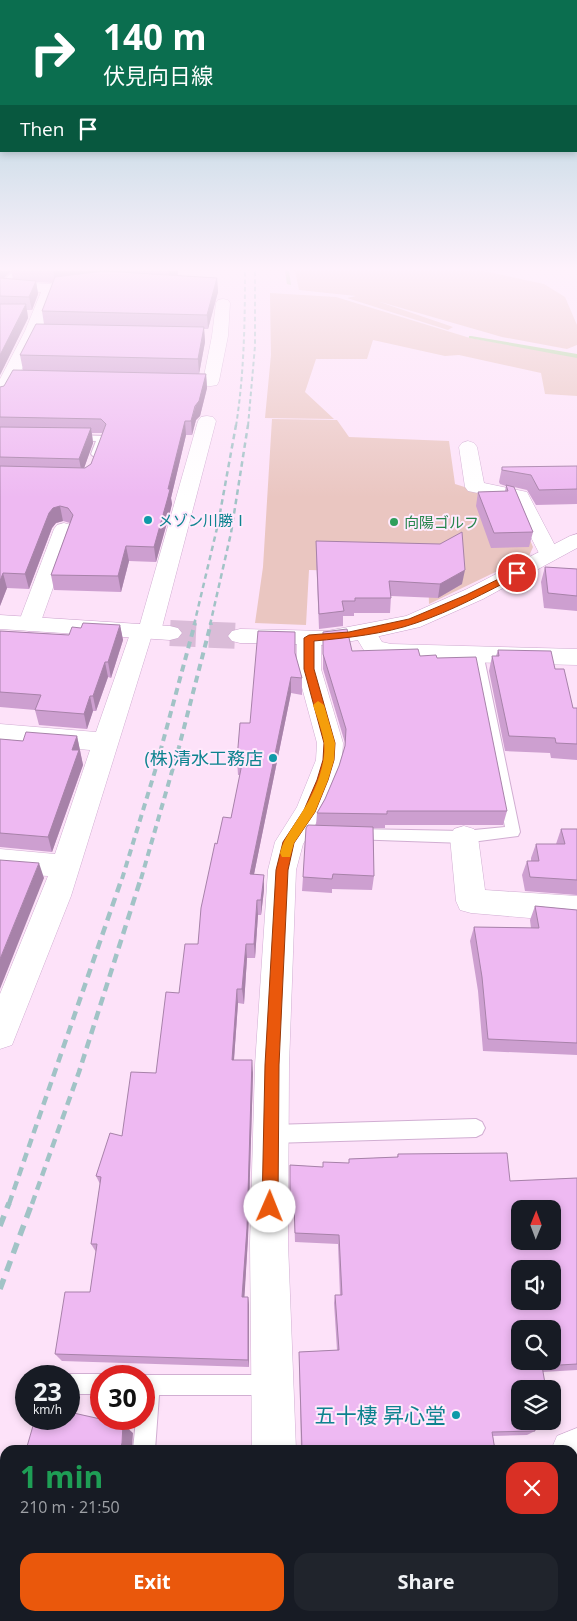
<!DOCTYPE html>
<html lang="en">
<head>
<meta charset="utf-8">
<style>
	:root { --surface:#171b24; --page:#20242c; --text:#f1f3f6; --muted:#9ea1a6; --accent:#ea580c }
	body { margin:0; font-family:"Open Sans","Noto Sans JP",sans-serif; background:var(--page); color:var(--text); height:100vh; display:flex; flex-direction:column; font-size:19px; white-space:nowrap }
	* { box-sizing:border-box; margin:0 }
	p { font-size:16px; color:var(--muted) }
	.icon { flex:none; width:28px; height:28px; fill:none; stroke:currentColor; stroke-width:2; stroke-linecap:round; stroke-linejoin:round }
	.map { position:relative; flex:1; overflow:hidden }
	.sheet { position:absolute; left:0px; top:1445px; width:578px; height:176px; display:flex; flex-direction:column; background:var(--surface); border-radius:15px 15px 0 0; box-shadow:0 2px 8px #0003 }
	.sheet>* { flex:none }
	.top-card { position:absolute; left:0px; top:0px; width:578px; height:152px; box-shadow:0 2px 8px #0003; background:#0b6e4f; color:#fff; overflow:hidden }
	.needle { width:32px; rotate:1deg }
	.buttons { position:absolute; left:511px; top:1200px; display:grid; gap:10px }
	.buttons a { display:grid; place-items:center; width:50px; height:50px; border-radius:10px; background:var(--surface); box-shadow:0 2px 8px #0003; font-size:25px }
	.speed { position:absolute; left:15px; top:1365px; display:flex; gap:10px; font-size:25px; font-weight:700; text-align:center }
	.speed>* { display:grid; place-content:center; width:65px; height:65px; border-radius:50%; background:var(--surface); box-shadow:0 2px 8px #0003; line-height:1 }
	.speed small { font-size:12px; font-weight:400 }
	.speed .limit { border:8px solid #d22; background:#fff; color:#111 }
	.pin { position:absolute; display:grid; place-items:center; width:42px; height:42px; color:#fff; margin:-21px; border:2px solid #fff; border-radius:50%; box-shadow:0 1px 5px #0007 }
	.me { position:absolute; width:55px; margin:-28px; rotate:1deg; stroke-linejoin:round; filter:drop-shadow(0 0 4px #0008) }
	.turn { display:flex; align-items:center; gap:18px; height:105px; padding:0 20px; font-size:22px }
	.turn .icon { width:65px; height:65px; stroke-width:2.5 }
	.turn b { display:block; font-size:35px; line-height:42px }
	.then { display:flex; align-items:center; height:48px; padding:0 20px; background:#0003; gap:10px; font-size:19px }
	.round { display:grid; place-items:center; flex:none; width:52px; height:52px; border-radius:15px; background:var(--page) }
	.headline { display:flex; align-items:center; justify-content:space-between; height:85px; padding:0 20px }
	h1 { font-size:30px; font-weight:700; line-height:38px; color:#1e9e55 }
	.button { display:flex; gap:10px; margin-top:auto; padding:10px 20px }
	.button a { flex:1; height:58px; border-radius:15px; background:var(--accent); color:#fff; font-size:20px; font-weight:700; line-height:58px; text-align:center }
	.button a+a { background:var(--page); color:var(--text) }
	.map>svg:first-child { display:block }
	.green { fill:#eac6c1 }
	.lines { fill:none; stroke-linecap:round; stroke-linejoin:round }
	.stream { fill:#afd89d; fill-rule:evenodd }
	.secondary-tunnel { stroke:#dabcd8; stroke-width:26; stroke-dasharray:26 13; stroke-linecap:butt }
	.service-casing { stroke:#d1aed2; stroke-width:2 }
	.minor-casing { stroke:#d1aed2; stroke-width:1 }
	.secondary-casing { stroke:#cba2cc; stroke-width:1 }
	.service { fill:#fff; fill-rule:evenodd }
	.minor { fill:#fff; fill-rule:evenodd }
	.secondary { fill:#fff; fill-rule:evenodd }
	.rail-far4 { stroke:#a1c3c6; stroke-width:2; stroke-dasharray:4.5 3; stroke-linecap:butt }
	.rail-far3 { stroke:#a1c3c6; stroke-width:2.5; stroke-dasharray:5.5 4; stroke-linecap:butt }
	.rail-far2 { stroke:#a1c3c6; stroke-width:4; stroke-dasharray:7 5; stroke-linecap:butt }
	.rail-far1 { stroke:#a1c3c6; stroke-width:4.5; stroke-dasharray:9 6; stroke-linecap:butt }
	.rail { stroke:#a1c3c6; stroke-width:5.5; stroke-dasharray:11 8; stroke-linecap:butt }
	.wall { fill:#cd9fd0; fill-rule:evenodd }
	.shaded-wall { fill:#a782a9 }
	.building { fill:#eeb9f2; stroke:#a782a9; fill-rule:evenodd }
	.route { fill:#ea580c; stroke:#983908 }
	.slow { fill:#f59e0b }
	.culture-dot { fill:#0f9aa8; stroke:#ffe9fc; stroke-width:2 }
	.leisure-dot { fill:#2e9e5b; stroke:#ffe9fc; stroke-width:2 }
	.labels { text-anchor:middle; dominant-baseline:central; stroke-width:4; stroke-linejoin:round; paint-order:stroke }
	.far-culture-label { font-size:15px; fill:#0d838f; stroke:#ffe9fc; text-anchor:start }
	.far-leisure-label { font-size:15px; fill:#27864d; stroke:#ffe9fc; text-anchor:start }
	.culture-label { font-size:18px; fill:#0d838f; stroke:#ffe9fc; text-anchor:end }
	.near-culture-label { font-size:21px; fill:#0d838f; stroke:#ffe9fc; text-anchor:end }
</style>
</head>
<body>
<div class="map">
<svg width="577" height="1621" viewBox="0 0 577 1621">
	<rect width="100%" height="100%" fill="#fde2f9"/>
	<g class="green">
		<polygon points="295,271 484,271 544,284 565,297 577,325 577,345 567,349 502,337 377,301 453,327 448,330 347,298 356,296 299,290"/>
		<polygon points="270,293 336,297 470,338 577,357 577,396 545,394 541,373 459,355 445,356 373,340 367,359 316,359 305,392 334,419 265,418 271,355"/>
		<polygon points="272,419 337,420 349,437 449,441 455,484 496,497 512,498 533,547 529,556 429,604 428,573 309,570 306,625 255,623 263,567"/>
	</g>
	<g class="lines">
		<g class="stream">
			<polygon points="285,271 289,271 291,285 287,284"/>
			<polygon points="471,336 577,354 577,358 469,338 469,336"/>
		</g>
		<polyline class="secondary-tunnel" points="170,633 240,636"/>
		<g class="service-casing">
			<g id="service">
				<polygon points="13,271 19,271 0,292 0,285"/>
				<polygon points="75,435 105,436 107,438 99,456 93,456 91,454 96,441 72,440 72,436"/>
				<polygon points="477,649 483,653 520,832 518,836 464,843 351,839 349,835 351,831 356,829 464,831 505,827 471,653"/>
				<polygon points="476,1119 482,1122 485,1128 482,1134 476,1137 272,1143 266,1140 263,1134 266,1128 272,1125"/>
				<polygon points="69,1374 101,1374 108,1376 101,1376 101,1394 69,1394 69,1376 62,1376"/>
				<polygon points="144,1375 269,1375 276,1378 279,1385 276,1392 269,1395 159,1395 155,1450 133,1450 136,1419 144,1419 144,1376 140,1376"/>
				<polygon points="5,1508 5,1543 0,1545 0,1510"/>
				<polygon points="94,1616 120,1616 118,1621 92,1621"/>
			</g>
		</g>
		<g class="minor-casing">
			<g id="minor">
				<polygon points="0,281 50,284 55,285 57,288 41,331 9,395 6,399 0,400 0,379 25,331 41,292 0,289"/>
				<polygon points="223,299 228,300 230,303 228,336 219,381 217,385 211,386 163,384 161,380 163,376 204,376 212,336 216,303 218,300"/>
				<polygon points="207,416 213,417 216,421 161,631 158,636 151,638 71,896 12,1045 0,1049 0,994 48,876 0,873 0,849 55,854 90,750 0,742 0,724 96,732 131,631 134,626 140,624 198,421 201,417"/>
				<polygon points="468,441 474,443 477,447 484,483 527,492 560,555 556,559 549,561 542,559 512,500 468,491 465,487 459,447 462,443"/>
				<polygon points="64,523 71,525 74,529 40,624 37,629 29,631 21,629 18,624 54,529 57,525"/>
				<polygon points="365,625 373,627 382,642 391,644 577,649 577,665 390,660 365,652 353,632 357,627"/>
				<polygon points="309,631 317,633 321,638 321,669 343,743 342,760 336,780 323,812 303,844 296,870 289,1065 288,1243 296,1450 252,1450 250,1243 255,1065 268,870 275,842 297,807 316,760 317,743 297,669 297,638 301,633"/>
				<polygon points="464,826 474,829 478,837 485,890 577,896 577,922 471,913 460,910 456,901 450,837 454,829"/>
				<polygon points="577,1428 577,1472 572,1473 572,1450 551,1450 557,1436"/>
				<rect x="256" y="1616" width="48" height="5"/>
				<polygon points="349,1616 400,1616 398,1621 347,1621"/>
			</g>
		</g>
		<g class="secondary-casing">
			<g id="secondary">
				<polygon points="577,534 577,548 483,599 420,627 371,638 327,645 240,643 232,641 228,636 232,631 240,629 327,631 406,616 467,589 570,536"/>
				<polygon points="0,615 170,626 178,628 182,633 178,638 170,640 0,629"/>
			</g>
		</g>
		<use href="#service" class="service"/>
		<use href="#minor" class="minor"/>
		<use href="#secondary" class="secondary"/>
		<g class="rail-far4">
			<path d="M 236,426 C 244,375 245,323 245,271"/>
			<polyline points="248,426 255,346 255,271"/>
		</g>
		<g class="rail-far3">
			<polyline points="194,625 218,524 236,425"/>
			<polyline points="210,625 231,533 248,425"/>
		</g>
		<g class="rail-far2">
			<polyline points="122,879 155,771 195,623"/>
			<polyline points="141,879 179,747 211,623"/>
		</g>
		<g class="rail-far1">
			<polyline points="9,1204 122,878"/>
			<polyline points="32,1204 79,1072 141,878"/>
		</g>
		<g class="rail">
			<polyline points="0,1226 9,1203"/>
			<polyline points="0,1289 32,1203"/>
		</g>
	</g>
	<g class="wall">
		<path d="M 0,271 L 178,271 L 178,274 L 176,276 L 217,278 L 218,292 L 208,329 L 204,329 L 205,342 L 199,374 L 206,374 L 207,388 L 200,416 L 196,420 L 192,435 L 186,435 L 171,498 L 172,504 L 170,512 L 156,562 L 129,561 L 121,592 L 54,590 L 51,575 L 70,523 L 63,521 L 56,523 L 52,528 L 29,589 L 7,588 L 0,606 L 0,387 L 4,386 L 23,370 L 20,355 L 44,324 L 42,311 L 53,283 L 36,282 L 38,294 L 32,310 L 27,310 L 28,318 L 0,375 ZM 11,271 L 13,279 L 4,278 ZM 92,433 L 103,433 L 91,464 L 85,468 L 84,468 L 93,443 Z"/>
		<polygon points="577,466 577,504 536,505 527,490 514,487 533,532 529,547 491,548 476,506 478,492 505,491 506,486 500,484 499,482 502,467"/>
		<polygon points="316,541 462,584 438,598 391,596 390,613 354,613 354,616 343,616 343,626 319,629 316,555"/>
		<polygon points="545,567 577,569 577,611 544,608 541,582"/>
		<polygon points="120,625 123,640 111,678 108,677 96,711 93,711 87,729 39,725 35,710 0,707 0,631 69,635 81,628"/>
		<polygon points="323,632 352,651 420,656 507,811 503,825 385,825 385,828 373,828 374,876 372,890 332,889 332,893 302,891 303,877 316,825 317,813 325,799 339,766 345,747 345,743 323,669"/>
		<polygon points="498,650 555,669 573,708 577,708 577,760 551,758 550,753 505,751 489,671 492,656 496,656"/>
		<polygon points="295,653 302,678 302,695 291,693 254,874 264,890 261,915 258,915 255,958 247,958 244,1004 238,1003 234,1060 253,1073 248,1238 244,1297 248,1297 249,1305 249,1367 62,1361 55,1354 90,1292 96,1252 91,1244 100,1184 96,1176 122,1136 156,1073 179,993 198,944 217,844 231,818 240,775 238,775 237,759 250,723"/>
		<polygon points="77,736 83,765 52,852 0,847 0,739 23,741"/>
		<polygon points="561,829 577,829 577,895 525,891 522,875 527,861 531,861 531,858 536,844 556,844"/>
		<polygon points="535,906 577,910 577,1055 483,1051 478,991 470,941 474,927 531,928 530,920"/>
		<polygon points="398,1154 510,1181 577,1178 577,1370 543,1372 520,1421 549,1421 545,1424 534,1425 535,1431 527,1435 493,1436 495,1450 301,1450 299,1352 337,1350 334,1303 335,1295 340,1295 338,1244 295,1242 294,1213 290,1213 290,1165 323,1167 349,1163 349,1159 397,1157"/>
		<polygon points="577,1481 577,1621 576,1621 574,1612"/>
	</g>
	<g class="shaded-wall">
		<polygon points="0,271 11,271 3,279 0,280"/>
		<polygon points="53,271 105,271 106,277 56,283"/>
		<polygon points="169,271 178,271 178,274 170,282"/>
		<polygon points="217,278 218,292 208,329 207,315"/>
		<polygon points="36,281 38,294 32,310 29,297"/>
		<polygon points="26,304 28,318 0,375 0,355"/>
		<polygon points="204,327 205,342 199,374 198,359"/>
		<polygon points="206,374 207,388 200,416 196,420 192,435 191,421"/>
		<polygon points="185,421 186,435 171,498 172,504 170,512 156,562 154,547"/>
		<polygon points="91,428 93,443 82,474 79,459"/>
		<polygon points="60,506 63,521 56,523 52,528 29,589 25,574 49,513 53,508"/>
		<polygon points="126,546 129,561 121,592 118,576"/>
		<polygon points="465,570 462,584 438,598 440,584"/>
		<polygon points="3,573 7,588 0,606 0,581"/>
		<polygon points="120,625 123,640 111,678 108,662"/>
		<polygon points="105,662 108,677 96,711 93,696"/>
		<polygon points="291,677 291,693 251,889 250,874"/>
		<polygon points="90,696 93,711 87,729 84,714"/>
		<polygon points="77,736 83,765 52,852 48,837 72,750"/>
		<polygon points="39,863 44,878 0,989 0,959"/>
		<polygon points="264,875 264,890 261,915 261,900"/>
		<polygon points="257,900 258,915 255,958 254,944"/>
		<polygon points="246,944 247,958 244,1004 242,989"/>
		<polygon points="237,989 238,1003 233,1073 232,1060"/>
		<polygon points="252,1060 253,1073 248,1238 244,1305 242,1297"/>
		<polygon points="248,1297 249,1305 249,1367 248,1360"/>
		<polygon points="123,1424 133,1433 132,1450 120,1450"/>
		<rect x="252" y="1616" width="2" height="5"/>
	</g>
	<g class="building">
		<polygon points="104,271 217,278 207,315 42,311 55,277"/>
		<polygon points="0,278 36,281 29,297 0,296"/>
		<polygon points="0,304 26,304 0,355"/>
		<polygon points="36,324 204,327 198,359 20,355"/>
		<polygon points="13,370 206,374 199,401 195,406 191,421 185,421 168,489 170,489 168,497 154,547 126,546 118,576 51,575 73,515 68,508 60,506 53,508 49,513 25,574 3,573 0,581 0,466 85,468 91,464 106,424 101,419 0,417 0,387 4,386"/>
		<polygon points="0,427 91,428 79,459 0,457"/>
		<polygon points="577,466 577,489 539,490 531,475 502,470 502,467"/>
		<polygon points="506,485 514,487 533,532 494,533 478,492 508,491"/>
		<polygon points="462,532 465,570 440,584 389,581 391,598 355,598 355,601 342,601 344,611 319,614 316,541 440,544"/>
		<polygon points="545,567 577,569 577,596 548,593"/>
		<polygon points="83,623 120,625 108,662 105,662 93,696 90,696 84,714 35,710 41,695 0,692 0,631 69,635 72,627 81,628"/>
		<polygon points="347,629 352,651 418,649 420,656 436,655 437,658 476,657 507,811 387,811 387,814 317,813 325,799 339,766 345,746 346,729 323,654 323,632"/>
		<polygon points="258,631 295,632 295,653 302,678 291,677 250,874 264,875 261,900 257,900 254,944 246,944 242,989 237,989 232,1060 252,1060 247,1228 242,1297 248,1297 248,1360 55,1354 65,1292 90,1292 97,1244 91,1244 101,1177 96,1176 110,1133 122,1136 131,1072 156,1073 166,992 179,993 185,944 198,944 201,908 215,843 217,844 223,817 231,818 243,759 237,759 240,723 250,723"/>
		<polygon points="498,650 551,651 555,669 564,669 573,708 577,708 577,744 556,743 555,738 509,736 492,656 499,656"/>
		<polygon points="26,732 77,736 72,750 79,750 48,837 0,833 0,739 23,741"/>
		<polygon points="308,825 373,827 374,876 333,874 332,879 303,877 306,828"/>
		<polygon points="561,829 577,829 577,880 530,877 527,861 539,861 536,844 565,844"/>
		<polygon points="0,860 39,863 0,959"/>
		<polygon points="535,906 577,910 577,1043 488,1039 482,977 474,927 539,928"/>
		<path d="M 507,1153 L 510,1181 L 577,1178 L 577,1364 L 542,1366 L 546,1389 L 520,1389 L 520,1421 L 534,1421 L 535,1431 L 492,1432 L 495,1450 L 302,1450 L 299,1352 L 339,1350 L 335,1295 L 342,1295 L 339,1235 L 295,1233 L 294,1204 L 290,1204 L 290,1165 L 323,1167 L 323,1162 L 349,1163 L 349,1159 L 398,1157 L 398,1154 ZM 520,1209 L 552,1209 L 552,1241 L 520,1241 ZM 520,1269 L 552,1269 L 552,1301 L 520,1301 ZM 520,1329 L 552,1329 L 552,1361 L 520,1361 Z"/>
		<polygon points="69,1412 123,1424 122,1443 120,1450 26,1450 35,1419 69,1419"/>
		<polygon points="572,1480 577,1481 577,1611 572,1612"/>
		<polygon points="129,1616 252,1616 252,1621 123,1621"/>
	</g>
	<linearGradient id="sky" x2="0" y2="1"><stop stop-color="#9ac8d4"/><stop offset="0.54" stop-color="#fef2fc"/><stop offset="1" stop-color="#fef2fc" stop-opacity="0"/></linearGradient>
	<rect width="577" height="498" fill="url(#sky)"/>
	<path class="route" d="M 517,570 L 520,571 L 520,575 C 486,592 452,611 416,623 C 385,634 346,638 314,641 L 314,669 L 335,743 L 334,760 L 328,780 L 315,812 L 294,843 L 288,870 L 279,1065 L 278,1207 L 275,1213 L 270,1215 L 264,1213 L 262,1207 L 265,1065 L 276,870 L 283,842 L 304,810 L 317,780 L 323,760 L 324,743 L 304,669 L 304,638 L 309,635 L 349,632 L 409,619 L 466,595 Z"/>
	<path class="slow" d="M 318,701 L 324,705 L 335,743 L 334,760 L 328,780 L 315,812 L 294,843 L 290,857 L 282,857 L 280,853 C 284,837 294,826 302,812 C 314,795 327,764 324,742 C 322,730 317,717 313,705 Z"/>
	<g class="culture-dot">
		<circle cx="148" cy="520" r="5"/>
		<circle cx="273" cy="758" r="5"/>
		<circle cx="456" cy="1415" r="5"/>
	</g>
	<circle class="leisure-dot" cx="394" cy="522" r="5"/>
	<g class="labels">
		<g class="far-culture-label">
			<text x="158" y="520">メゾン川勝Ⅰ</text>
		</g>
		<g class="far-leisure-label">
			<text x="404" y="522">向陽ゴルフ</text>
		</g>
		<g class="culture-label">
			<text x="263" y="758">(株)清水工務店</text>
		</g>
		<g class="near-culture-label">
			<text x="446" y="1415">五十棲 昇心堂</text>
		</g>
	</g>
</svg>
<div class="buttons">
<a><svg class="needle" viewBox="-14 -14 28 28"><path d="M0-13l5 13h-10z" fill="#e53935"/><path d="M0 13l5-13h-10z" fill="#9ea1a6"/></svg></a>
<a><svg class="icon" aria-label="sound" viewBox="0 0 24 24"><path d="M4 9h4l5-4v14l-5-4H4zM17 9q2 3 0 6"/></svg></a>
<a><svg class="icon" aria-label="search" viewBox="0 0 24 24"><circle cx="10" cy="10" r="6"/><path d="M15 15l6 6"/></svg></a>
<a><svg class="icon" aria-label="layers" viewBox="0 0 24 24"><path d="M12 4l9 5-9 5-9-5zM3 14l9 5 9-5"/></svg></a>
</div>
<div class="speed"><div>23<small>km/h</small></div><div class="limit">30</div></div>
<div class="pin" style="left:517px;top:573px;background:#d93025"><svg class="icon" aria-label="arrive" viewBox="0 0 24 24"><path d="M6 21V4h12l-3 4 3 4H6"/></svg></div>
<svg class="me" style="left:270px;top:1207px" viewBox="-20 -20 40 40"><circle r="19" fill="#fff"/><path d="M0-13L10 11 0 6-10 11z" fill="#ea580c"/></svg>
<div class="top-card">
<div class="turn"><svg class="icon" aria-label="right" viewBox="0 0 24 24"><path d="M7 20v-9h11M14 6l5 5-5 5"/></svg><div><b>140 m</b>伏見向日線</div></div>
<div class="then">Then<svg class="icon" aria-label="arrive" viewBox="0 0 24 24"><path d="M6 21V4h12l-3 4 3 4H6"/></svg></div>
</div>
<section class="sheet">
<div class="headline"><div><h1>1 min</h1><p>210 m · 21:50</p></div><a class="round" style="background:#d93025;color:#fff"><svg class="icon" aria-label="close" viewBox="0 0 24 24"><path d="M6 6l12 12M18 6L6 18"/></svg></a></div>
<div class="button"><a>Exit</a><a>Share</a></div>
</section>
</div>
</body>
</html>
